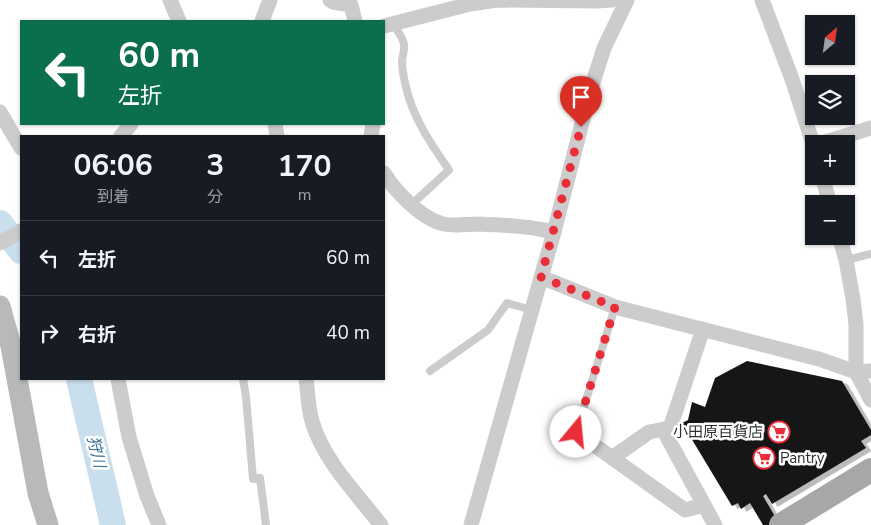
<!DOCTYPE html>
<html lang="ja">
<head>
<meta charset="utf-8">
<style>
	:root { --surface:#171b24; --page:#20242c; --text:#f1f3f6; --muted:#9ea1a6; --line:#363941 }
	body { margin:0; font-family:"Nunito Sans","Noto Sans JP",sans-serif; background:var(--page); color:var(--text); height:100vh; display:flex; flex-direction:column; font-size:19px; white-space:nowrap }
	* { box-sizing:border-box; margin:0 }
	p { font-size:16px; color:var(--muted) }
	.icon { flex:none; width:28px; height:28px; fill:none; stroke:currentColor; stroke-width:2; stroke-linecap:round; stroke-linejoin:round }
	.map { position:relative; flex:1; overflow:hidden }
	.sheet { position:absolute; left:20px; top:135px; width:365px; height:245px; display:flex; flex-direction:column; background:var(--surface); border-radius:0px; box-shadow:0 1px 4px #0004 }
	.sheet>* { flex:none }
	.banner { position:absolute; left:20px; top:20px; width:365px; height:105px; border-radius:0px; box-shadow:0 1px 4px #0004; background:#0b6e4f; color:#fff; overflow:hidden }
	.needle { width:32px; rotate:29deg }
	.buttons { position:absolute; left:805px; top:15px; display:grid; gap:10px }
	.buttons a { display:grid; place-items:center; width:50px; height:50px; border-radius:0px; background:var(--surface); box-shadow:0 1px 4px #0004; font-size:25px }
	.pin { position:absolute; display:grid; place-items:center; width:42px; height:42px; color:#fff; margin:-51px -21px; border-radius:50% 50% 50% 0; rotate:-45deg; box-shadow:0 0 5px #0007 }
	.pin .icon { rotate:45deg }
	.me { position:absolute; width:55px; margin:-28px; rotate:17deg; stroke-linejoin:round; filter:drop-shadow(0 0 4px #0008) }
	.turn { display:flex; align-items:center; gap:18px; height:105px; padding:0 15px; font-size:22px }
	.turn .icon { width:65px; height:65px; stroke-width:2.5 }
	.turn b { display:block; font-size:35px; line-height:42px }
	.eta { display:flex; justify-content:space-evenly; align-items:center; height:85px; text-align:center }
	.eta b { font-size:30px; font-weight:700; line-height:35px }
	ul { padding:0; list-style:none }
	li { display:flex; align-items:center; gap:15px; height:75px; padding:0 15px; border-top:1px solid var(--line) }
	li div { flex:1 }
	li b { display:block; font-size:19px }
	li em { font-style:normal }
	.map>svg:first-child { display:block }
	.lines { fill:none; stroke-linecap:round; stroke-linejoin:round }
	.river { stroke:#c9dfed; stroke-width:26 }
	.building { fill:#161616; filter:url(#shadow) }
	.lane { stroke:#ccc; stroke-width:8 }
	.street { stroke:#ccc; stroke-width:15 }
	.secondary { stroke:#b9b9b9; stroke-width:21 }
	.primary { stroke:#a7a7a7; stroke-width:24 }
	.route { stroke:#ea2e39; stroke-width:9; stroke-dasharray:0 16.2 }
	.labels { text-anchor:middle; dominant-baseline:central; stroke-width:5; stroke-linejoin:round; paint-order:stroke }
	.poi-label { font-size:15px; fill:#2f2f2f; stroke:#fff; text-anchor:end }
	.water-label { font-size:16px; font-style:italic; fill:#3b7094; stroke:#fff }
</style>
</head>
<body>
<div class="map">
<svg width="871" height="525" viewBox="0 0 871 525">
	<defs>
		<filter id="shadow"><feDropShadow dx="5.5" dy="3" stdDeviation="0" flood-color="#0004"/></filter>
	</defs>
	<rect width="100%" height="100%" fill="#fff"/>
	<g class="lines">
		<g class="river">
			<polyline points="0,223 21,251"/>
			<polyline points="79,379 113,525"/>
		</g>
	</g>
	<polygon class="building" points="747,361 842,381 871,430 871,435 861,441 866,448 772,504 766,494 763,496 780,525 763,525 750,503 741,509 738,503 732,506 682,423 688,420 692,402 705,407 715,378"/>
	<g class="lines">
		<g class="lane">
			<path d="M 393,24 C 397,30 401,35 403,41 C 406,48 403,53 402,60 C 402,69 404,79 406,87 C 413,118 431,144 449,170 L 411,205"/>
			<polyline points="846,260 871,254"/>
			<polyline points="430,371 488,330 507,303 532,310"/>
			<polyline points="243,379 246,397 253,479 260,478 266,525"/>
			<polyline points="576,432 615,307"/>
		</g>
		<g class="street">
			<polyline points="170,0 179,21"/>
			<polyline points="330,0 333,2 351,5 355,21"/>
			<polyline points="762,0 792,79 814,147"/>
			<polyline points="262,21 270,0"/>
			<polyline points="384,26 470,4 497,0 597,1 612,0"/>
			<polyline points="0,112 21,148"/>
			<polyline points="275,124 277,136"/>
			<polyline points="121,136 131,124"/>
			<polyline points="371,136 373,124"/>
			<polyline points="819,144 871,128"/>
			<path d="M 384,173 C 394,190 420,217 440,223 C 452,227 465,224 478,224 C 503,225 528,226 554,232"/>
			<polyline points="822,176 830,204"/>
			<polyline points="839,236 846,260 853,299 856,324 856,372 871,400"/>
			<polyline points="0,243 21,231"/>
			<polyline points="541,277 615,307 819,359 856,372 871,371"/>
			<polyline points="703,329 667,437 715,525"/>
			<polyline points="118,379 129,437 147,496 159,525"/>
			<path d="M 306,379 C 308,393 308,408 312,421 C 323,460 357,494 381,525"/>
			<polyline points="576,432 685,510 704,505"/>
			<polyline points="612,458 649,432 670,428"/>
			<polyline points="471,525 554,232 590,92 604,48 627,0"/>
		</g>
		<polyline class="secondary" points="0,306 11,346 38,493 48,525"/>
		<polyline class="primary" points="781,525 871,470"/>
	</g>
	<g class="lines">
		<polyline class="route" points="576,432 615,307 541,277 581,127"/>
	</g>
	<defs>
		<g id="supermarket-ring" transform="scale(1.125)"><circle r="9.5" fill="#fff" stroke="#ea2e39" stroke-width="1.5"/><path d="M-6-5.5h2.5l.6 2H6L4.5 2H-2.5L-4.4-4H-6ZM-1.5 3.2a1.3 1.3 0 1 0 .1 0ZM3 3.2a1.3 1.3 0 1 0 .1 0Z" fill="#ea2e39"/></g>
	</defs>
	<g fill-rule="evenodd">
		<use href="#supermarket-ring" x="779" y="432"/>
		<use href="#supermarket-ring" x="764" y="458"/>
	</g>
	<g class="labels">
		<g class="poi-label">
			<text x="763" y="432">小田原百貨店</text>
			<text x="780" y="458" text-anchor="start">Pantry</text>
		</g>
		<g class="water-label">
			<text transform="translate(96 452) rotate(77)">狩川</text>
		</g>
	</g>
</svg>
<div class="buttons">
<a><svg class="needle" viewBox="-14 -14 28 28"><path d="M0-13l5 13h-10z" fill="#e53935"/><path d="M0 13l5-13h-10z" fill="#9ea1a6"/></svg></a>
<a><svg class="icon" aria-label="layers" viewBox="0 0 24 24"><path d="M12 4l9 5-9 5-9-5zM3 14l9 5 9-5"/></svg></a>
<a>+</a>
<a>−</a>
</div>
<div class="pin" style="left:581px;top:127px;background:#d93025"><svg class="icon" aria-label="arrive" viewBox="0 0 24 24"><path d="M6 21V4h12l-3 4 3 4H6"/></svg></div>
<svg class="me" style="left:576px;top:432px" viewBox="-20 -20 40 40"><circle r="19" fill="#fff"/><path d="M0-13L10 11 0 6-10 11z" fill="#ea2e39"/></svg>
<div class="banner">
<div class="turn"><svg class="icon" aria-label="left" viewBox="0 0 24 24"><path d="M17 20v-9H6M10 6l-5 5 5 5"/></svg><div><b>60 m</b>左折</div></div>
</div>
<section class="sheet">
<div class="eta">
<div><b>06:06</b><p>到着</p></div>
<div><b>3</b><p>分</p></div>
<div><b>170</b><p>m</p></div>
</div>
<ul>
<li><svg class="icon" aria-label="left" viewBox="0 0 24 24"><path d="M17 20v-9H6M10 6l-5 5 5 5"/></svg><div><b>左折</b></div><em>60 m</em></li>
<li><svg class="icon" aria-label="right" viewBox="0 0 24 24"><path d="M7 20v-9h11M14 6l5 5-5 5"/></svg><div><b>右折</b></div><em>40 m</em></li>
</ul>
</section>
</div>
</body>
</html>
